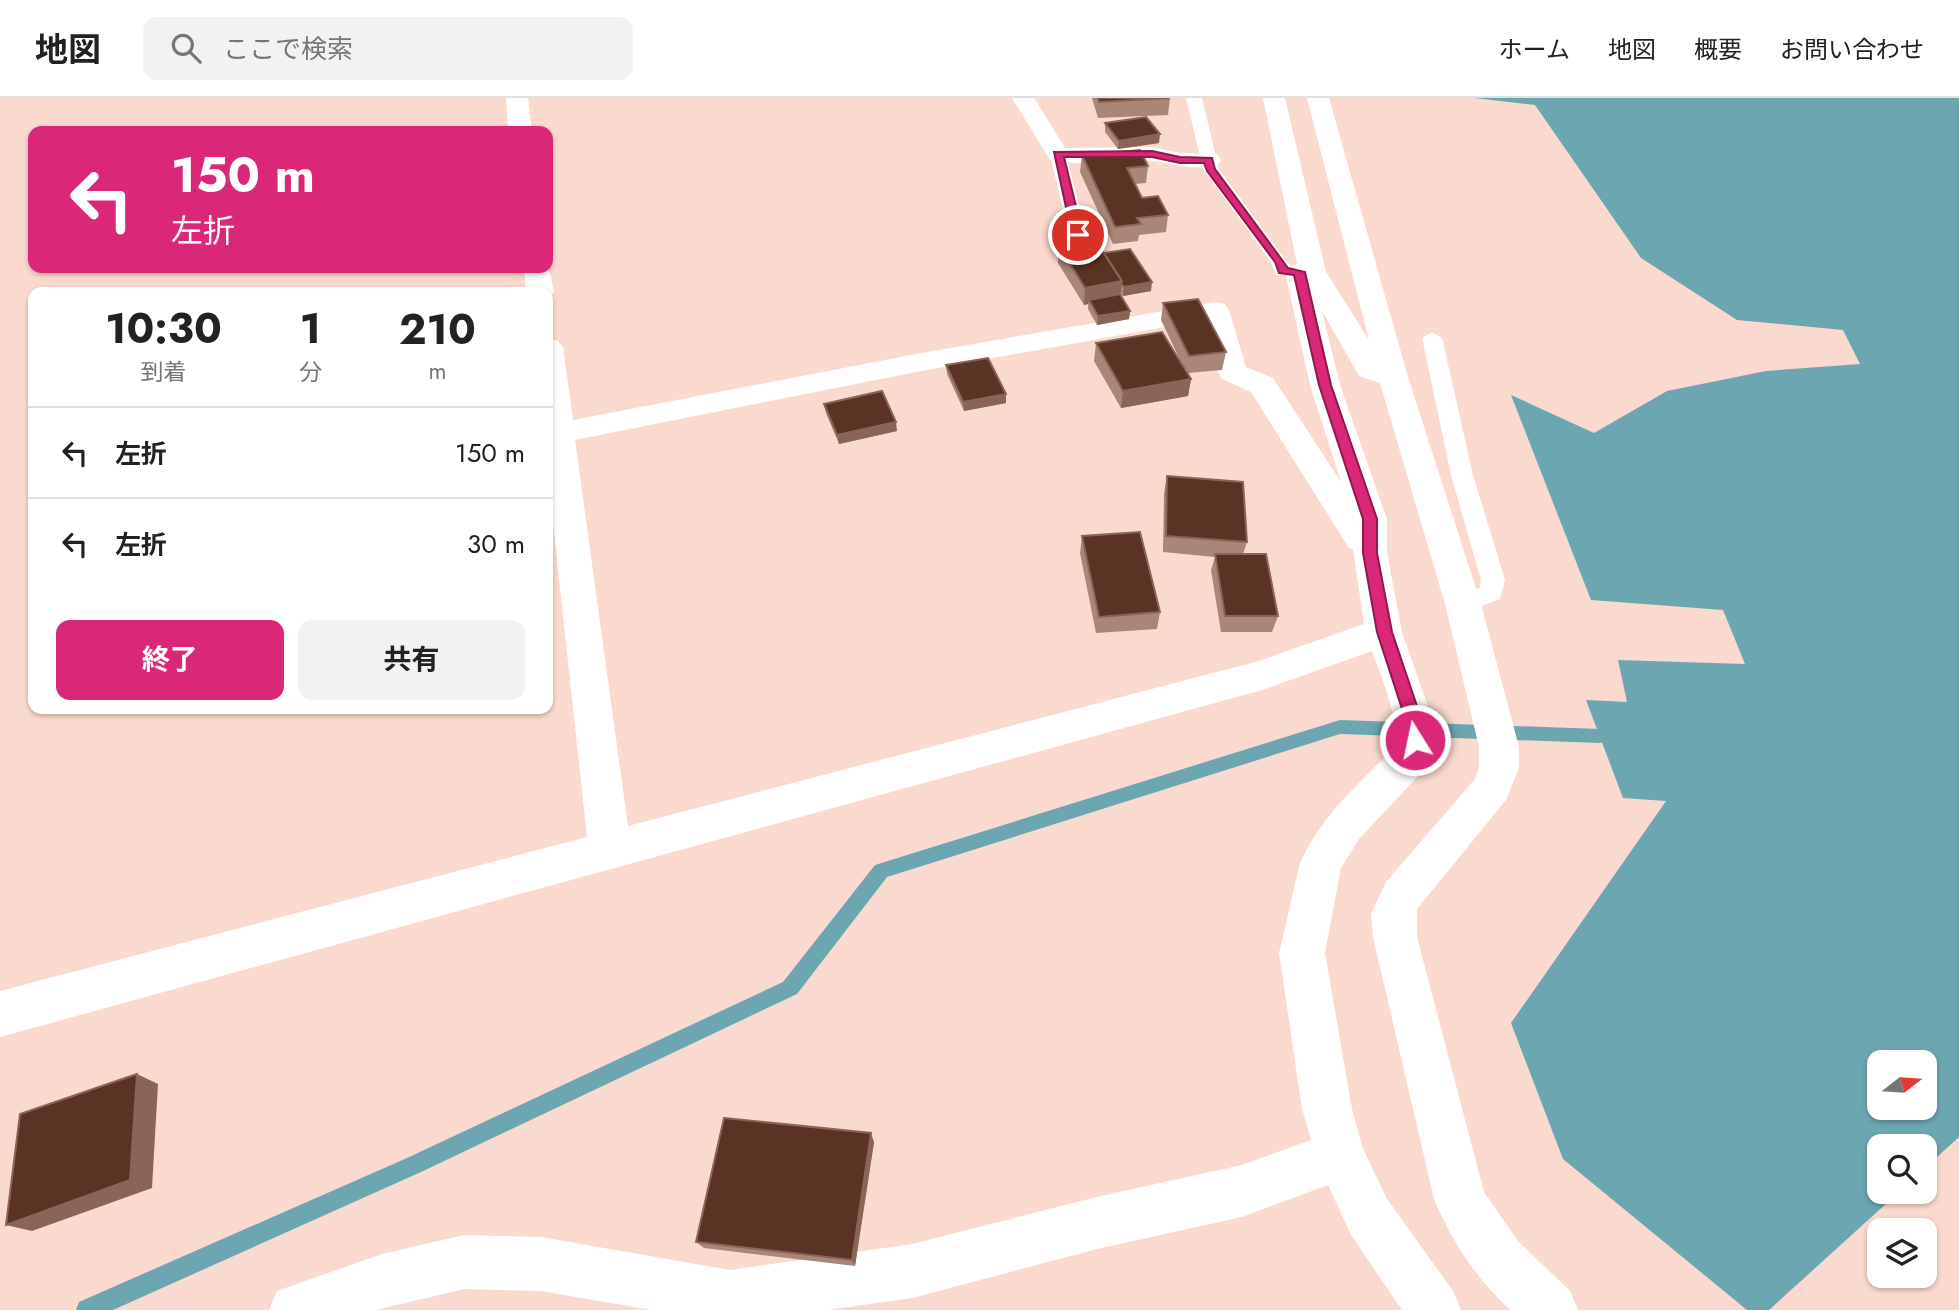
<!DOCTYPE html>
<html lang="ja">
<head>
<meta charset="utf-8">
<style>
	:root { --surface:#fff; --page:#f2f2f2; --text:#222; --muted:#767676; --line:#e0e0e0; --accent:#db2777 }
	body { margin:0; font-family:Jost,"Noto Sans JP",sans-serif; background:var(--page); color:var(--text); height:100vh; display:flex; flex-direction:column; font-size:26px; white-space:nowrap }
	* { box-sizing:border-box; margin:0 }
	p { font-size:23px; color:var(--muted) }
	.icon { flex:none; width:38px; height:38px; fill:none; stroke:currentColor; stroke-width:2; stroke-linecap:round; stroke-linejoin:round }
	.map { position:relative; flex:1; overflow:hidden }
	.details { position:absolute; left:28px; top:189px; width:525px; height:427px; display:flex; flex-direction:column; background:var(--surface); border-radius:14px; box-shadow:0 2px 5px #0004 }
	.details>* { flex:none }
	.guide { position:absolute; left:28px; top:28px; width:525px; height:147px; border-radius:14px; box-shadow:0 2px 5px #0004; background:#db2777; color:#fff; overflow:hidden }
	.needle { width:46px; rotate:73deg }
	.fabs { position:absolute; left:1867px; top:952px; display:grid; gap:14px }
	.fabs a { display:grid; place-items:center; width:70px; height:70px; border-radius:14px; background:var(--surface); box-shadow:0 2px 5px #0004; font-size:35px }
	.pin { position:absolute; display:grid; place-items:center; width:60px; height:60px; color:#fff; margin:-30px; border:4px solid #fff; border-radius:50%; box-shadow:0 2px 7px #0007 }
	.me { position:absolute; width:77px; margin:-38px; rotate:350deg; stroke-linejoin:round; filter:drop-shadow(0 0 5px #0008) }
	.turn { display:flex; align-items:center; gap:24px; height:147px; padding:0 28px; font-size:32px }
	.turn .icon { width:91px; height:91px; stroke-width:2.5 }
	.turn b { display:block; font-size:49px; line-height:60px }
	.eta { display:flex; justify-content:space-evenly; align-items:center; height:119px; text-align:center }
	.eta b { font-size:42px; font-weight:700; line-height:49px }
	.action { display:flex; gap:14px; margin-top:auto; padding:14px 28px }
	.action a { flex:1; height:80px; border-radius:14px; background:var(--accent); color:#fff; font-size:28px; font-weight:700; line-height:80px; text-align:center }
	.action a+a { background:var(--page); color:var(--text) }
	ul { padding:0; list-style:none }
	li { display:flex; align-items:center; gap:21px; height:91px; padding:0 28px; border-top:2px solid var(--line) }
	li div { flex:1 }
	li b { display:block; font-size:26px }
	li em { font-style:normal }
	header { display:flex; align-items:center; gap:42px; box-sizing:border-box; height:98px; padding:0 35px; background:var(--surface); border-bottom:2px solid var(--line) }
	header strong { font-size:33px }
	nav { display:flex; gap:38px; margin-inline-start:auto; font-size:24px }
	.search { width:490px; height:63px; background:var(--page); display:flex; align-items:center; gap:18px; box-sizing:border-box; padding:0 24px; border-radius:14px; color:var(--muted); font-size:26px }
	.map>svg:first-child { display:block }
	.water { fill:#6ca6b1; fill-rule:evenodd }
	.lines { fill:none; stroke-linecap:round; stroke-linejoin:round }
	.stream { fill:#6ca6b1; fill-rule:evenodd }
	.lane { fill:#fff; fill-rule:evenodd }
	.street { fill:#fff; fill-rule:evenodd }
	.wall { fill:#aa8679 }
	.shaded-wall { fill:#8a6557 }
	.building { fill:#5a3324; stroke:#8a6557; stroke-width:2 }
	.route { fill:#db2777; stroke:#8e194d; stroke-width:2 }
</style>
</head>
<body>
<header>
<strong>地図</strong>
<div class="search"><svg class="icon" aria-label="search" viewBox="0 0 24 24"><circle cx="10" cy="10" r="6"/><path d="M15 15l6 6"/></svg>ここで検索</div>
<nav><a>ホーム</a><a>地図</a><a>概要</a><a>お問い合わせ</a></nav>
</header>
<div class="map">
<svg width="1959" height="1212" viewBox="0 0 1959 1212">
	<rect width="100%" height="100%" fill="#fadace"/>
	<path class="water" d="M 1474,0 L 1959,0 L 1959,1039 L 1925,1070 L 1925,1048 L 1880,1048 L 1880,1094 L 1899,1094 L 1769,1212 L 1747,1212 L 1563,1061 L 1511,925 L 1666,703 L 1623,700 L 1586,602 L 1627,604 L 1618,562 L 1745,566 L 1723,512 L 1591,502 L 1511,297 L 1594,335 L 1667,293 L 1766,273 L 1860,266 L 1843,232 L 1737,222 L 1641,160 L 1535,7 ZM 1880,964 L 1925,964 L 1925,1010 L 1880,1010 Z"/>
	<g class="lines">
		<polygon class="stream" points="1340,622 1600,631 1606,633 1608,638 1606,643 1600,645 1340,636 887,779 797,896 421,1074 113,1212 76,1212 79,1204 407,1060 783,884 875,767"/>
		<g class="lane">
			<polygon points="1186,0 1202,0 1219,71 1290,168 1306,170 1308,174 1306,178 1276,177 1271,164 1203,71"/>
			<polygon points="1058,52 1066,57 1087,137 1084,141 1078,142 1069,137 1050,57"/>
			<polygon points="1432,234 1442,240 1473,377 1505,482 1500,501 1463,515 1454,513 1451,506 1454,499 1480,490 1481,482 1451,377 1422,240"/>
		</g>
		<g class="street">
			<polygon points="506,0 528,0 532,33 508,33"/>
			<path d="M 1012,0 L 1034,0 L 1065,50 L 1152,49 L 1180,55 L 1218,57 L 1221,62 L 1218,67 C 1195,73 1175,66 1153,63 C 1119,59 1083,70 1050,62 Z"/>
			<path d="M 1263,0 L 1285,0 L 1326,174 L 1369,242 L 1307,0 L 1329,0 L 1408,279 L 1481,506 L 1519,649 L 1519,670 L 1506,702 L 1417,811 L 1417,839 L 1484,1094 L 1518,1143 L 1570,1193 L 1578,1212 L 1510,1212 C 1476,1180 1452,1144 1434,1101 L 1373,839 L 1371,816 L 1386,784 L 1475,681 L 1479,670 L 1479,649 L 1445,506 L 1380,285 L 1359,278 L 1322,213 L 1340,287 L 1387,421 L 1387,455 L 1402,534 L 1432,620 L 1435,642 L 1420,676 L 1359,741 L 1341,770 L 1325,855 L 1352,1011 L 1363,1051 L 1387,1101 L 1453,1193 L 1461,1212 L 1402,1212 L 1351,1137 L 1328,1087 L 1242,1119 L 1101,1150 L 912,1200 L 827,1212 L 651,1212 L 541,1193 L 464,1191 L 376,1212 L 269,1212 L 277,1193 L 382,1156 L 464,1137 L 541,1139 L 730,1172 L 912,1146 L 1101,1098 L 1242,1067 L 1311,1042 L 1302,1011 L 1279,855 L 1300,765 C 1320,720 1356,688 1390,654 C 1403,623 1382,583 1372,553 L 1262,592 L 0,939 L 0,893 L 587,739 L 548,379 L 548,240 L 558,243 L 563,249 L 573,322 L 916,256 L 1215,204 L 1225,206 L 1229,212 L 1246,269 L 1273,280 L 1341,384 L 1310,287 L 1285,174 L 1289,168 L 1297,166 ZM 1204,222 L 1218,274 L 1222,281 L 1251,294 L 1349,450 L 1353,451 L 1364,526 L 1259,563 L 628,728 L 575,342 L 916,274 Z"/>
			<polygon points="548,166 554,194 550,200 548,194 526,194 524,170 548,170"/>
		</g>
	</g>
	<g class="wall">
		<polygon points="1092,0 1170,0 1168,17 1098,20"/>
		<polygon points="1105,25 1159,45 1118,51 1105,34"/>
		<polygon points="1082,57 1148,68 1146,85 1135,86 1142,100 1168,117 1166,134 1139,137 1138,143 1113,146 1080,74"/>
		<polygon points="1059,148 1104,155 1151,193 1123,198 1120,194 1120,197 1130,213 1129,221 1097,227 1088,211 1088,206 1084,207 1058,165"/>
		<polygon points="1163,205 1226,254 1222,272 1188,275 1191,281 1188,298 1121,310 1094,263 1096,245 1180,262 1161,222"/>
		<polygon points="946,267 1006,296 1006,305 964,313 947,276"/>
		<polygon points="824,306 897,333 839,346 826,315"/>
		<polygon points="1167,378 1247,444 1243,456 1278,518 1272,534 1221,534 1211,472 1215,459 1163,454 1164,395"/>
		<polygon points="1082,438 1160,514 1157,531 1096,535 1080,455"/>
		<polygon points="874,1044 855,1168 704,1150 696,1144"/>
	</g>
	<g class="shaded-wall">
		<polygon points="1160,36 1159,45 1118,51 1119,43"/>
		<polygon points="1122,183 1120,200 1089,202 1088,206 1084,207 1085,190"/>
		<polygon points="1152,184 1151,193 1123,198 1124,189"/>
		<polygon points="1130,213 1129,221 1097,227 1098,218"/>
		<polygon points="1191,281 1188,298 1121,310 1123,293"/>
		<polygon points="1006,296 1006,305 964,313 963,304"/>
		<polygon points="896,324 897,333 839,346 837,337"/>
		<polygon points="137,976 158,986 152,1090 32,1133 6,1127"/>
		<polygon points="871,1035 874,1044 855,1168 852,1162"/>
	</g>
	<g class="building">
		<polygon points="1098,0 1170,0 1099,4"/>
		<polygon points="1146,19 1160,36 1119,43 1105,25"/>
		<polygon points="1140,52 1148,68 1127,70 1142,100 1158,98 1168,117 1137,120 1141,126 1115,129 1082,57"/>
		<polygon points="1095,142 1122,183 1085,190 1059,148"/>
		<polygon points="1130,151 1152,184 1124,189 1121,186 1122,183 1104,155"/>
		<polygon points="1120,196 1130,213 1098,218 1089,202"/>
		<polygon points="1198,201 1226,254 1189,258 1163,205"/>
		<polygon points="1162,234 1191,281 1123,293 1096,245"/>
		<polygon points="988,260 1006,296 963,304 946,267"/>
		<polygon points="882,293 896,324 837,337 824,306"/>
		<polygon points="1167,378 1243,384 1247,444 1166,438"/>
		<polygon points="1140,434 1160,514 1099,519 1082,438"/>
		<polygon points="1215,456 1266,456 1278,518 1225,518"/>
		<polygon points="137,976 130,1082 6,1127 20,1016"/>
		<polygon points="724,1020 871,1035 852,1162 696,1144"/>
	</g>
	<polygon class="route" points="1152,53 1180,59 1212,60 1215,71 1288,170 1305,174 1331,287 1377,421 1377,455 1392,534 1421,620 1421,647 1415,649 1407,642 1405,620 1377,534 1363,455 1363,421 1319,287 1294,177 1279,175 1275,164 1207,73 1204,65 1180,65 1152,59 1064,59 1083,137 1078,140 1072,137 1054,54"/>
</svg>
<div class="fabs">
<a><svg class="needle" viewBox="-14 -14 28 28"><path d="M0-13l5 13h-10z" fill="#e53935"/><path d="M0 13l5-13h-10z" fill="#767676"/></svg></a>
<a><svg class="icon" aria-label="search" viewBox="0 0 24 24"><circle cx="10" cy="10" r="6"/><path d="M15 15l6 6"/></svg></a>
<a><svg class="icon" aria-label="layers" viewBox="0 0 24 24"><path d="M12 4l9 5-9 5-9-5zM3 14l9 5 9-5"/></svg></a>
</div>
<div class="pin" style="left:1078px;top:137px;background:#d93025"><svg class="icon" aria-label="arrive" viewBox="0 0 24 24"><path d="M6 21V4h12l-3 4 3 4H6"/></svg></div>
<svg class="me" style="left:1415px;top:642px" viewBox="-20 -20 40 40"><circle r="17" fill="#db2777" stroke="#fff" stroke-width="3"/><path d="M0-11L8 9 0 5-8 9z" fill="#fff"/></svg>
<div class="guide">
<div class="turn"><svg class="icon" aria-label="left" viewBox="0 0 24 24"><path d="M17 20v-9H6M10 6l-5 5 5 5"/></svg><div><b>150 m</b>左折</div></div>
</div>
<section class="details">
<div class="eta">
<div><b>10:30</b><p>到着</p></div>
<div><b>1</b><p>分</p></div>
<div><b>210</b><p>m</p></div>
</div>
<ul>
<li><svg class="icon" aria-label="left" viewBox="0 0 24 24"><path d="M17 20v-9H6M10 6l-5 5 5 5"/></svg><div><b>左折</b></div><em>150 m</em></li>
<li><svg class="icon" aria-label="left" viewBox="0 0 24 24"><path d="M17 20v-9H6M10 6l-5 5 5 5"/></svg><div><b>左折</b></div><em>30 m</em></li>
</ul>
<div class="action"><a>終了</a><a>共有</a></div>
</section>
</div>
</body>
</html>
